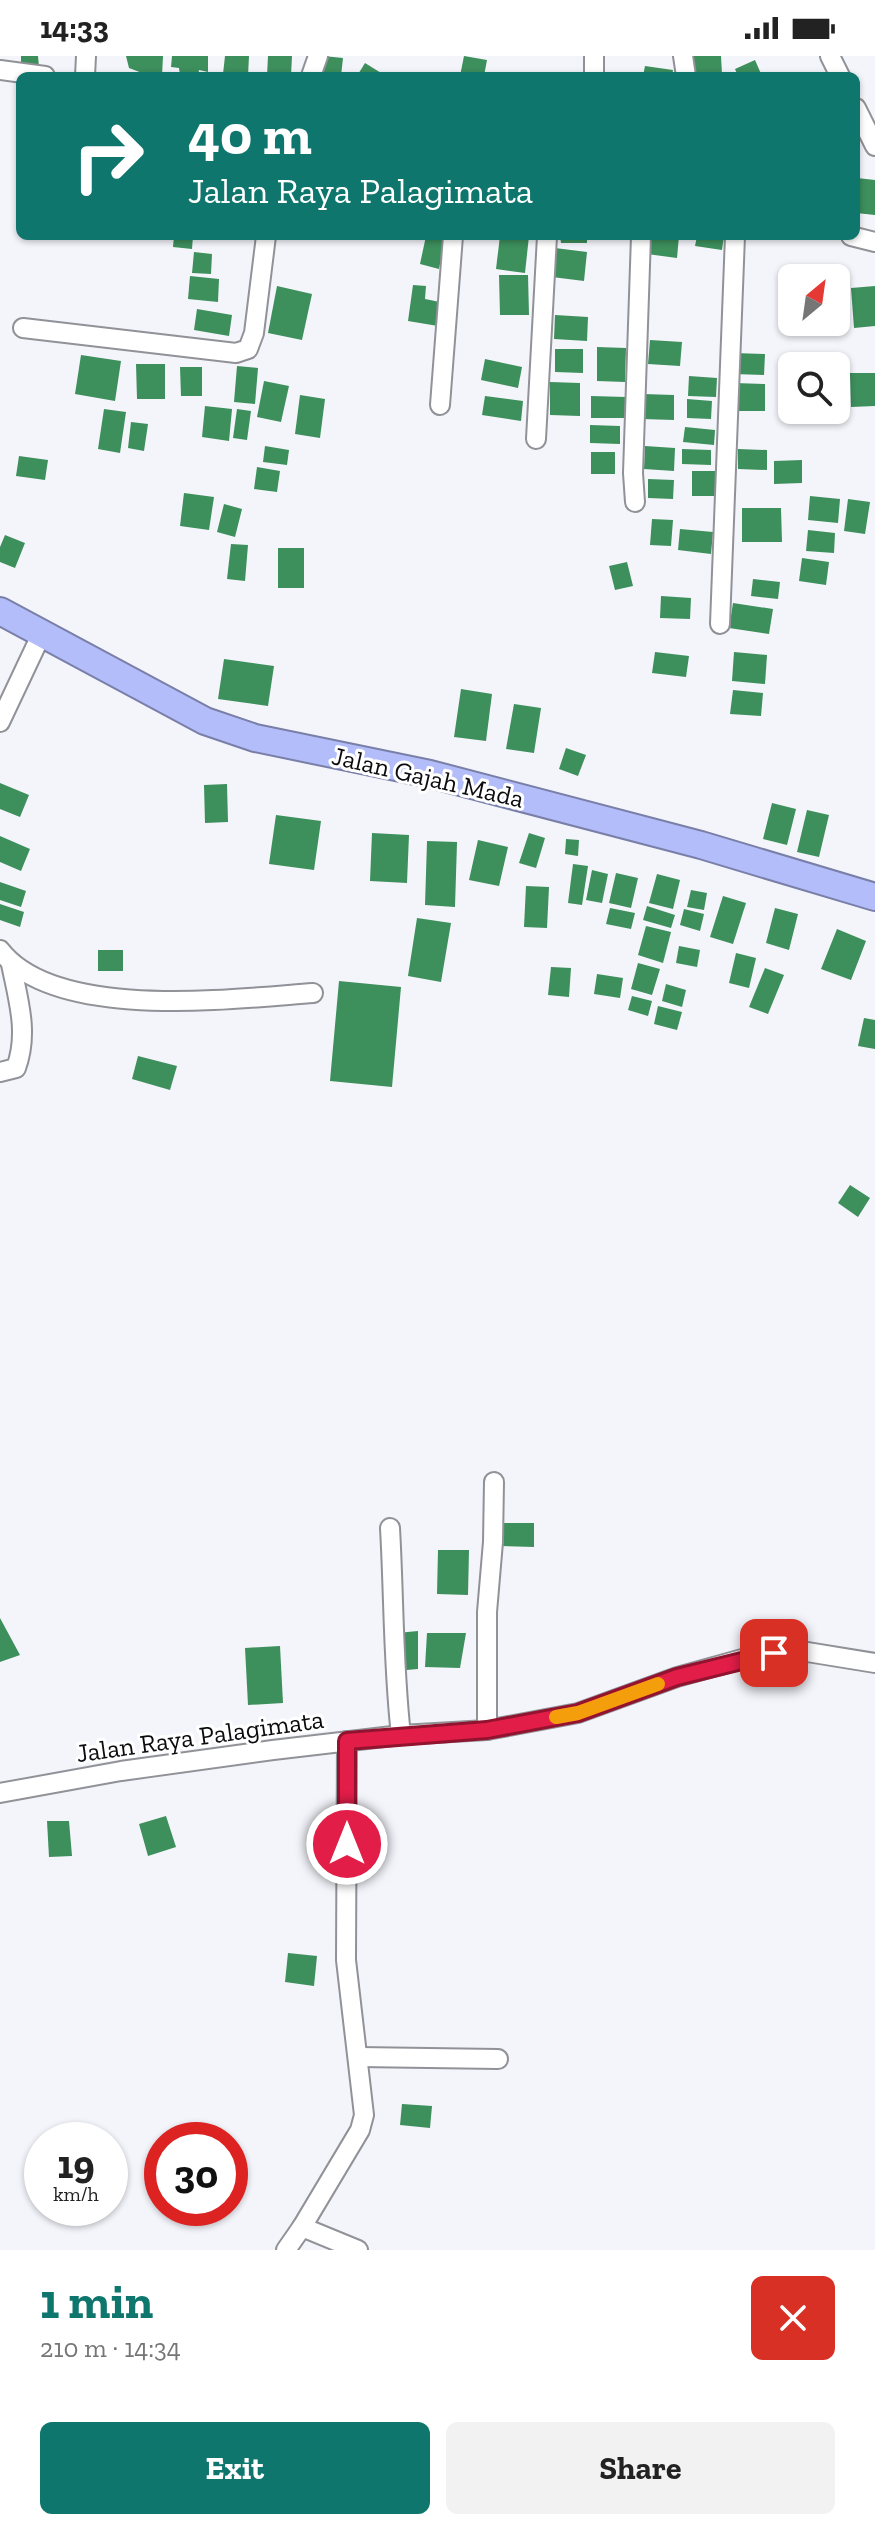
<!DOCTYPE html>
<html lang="en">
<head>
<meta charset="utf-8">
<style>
	:root { --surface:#fff; --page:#f2f2f2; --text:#222; --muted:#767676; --accent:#0f766e }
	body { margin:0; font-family:"Zilla Slab",serif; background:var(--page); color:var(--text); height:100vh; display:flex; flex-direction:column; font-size:30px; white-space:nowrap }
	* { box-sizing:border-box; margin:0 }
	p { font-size:26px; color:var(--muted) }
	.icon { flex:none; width:44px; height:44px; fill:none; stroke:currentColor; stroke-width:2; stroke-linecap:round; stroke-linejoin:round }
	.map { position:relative; height:2194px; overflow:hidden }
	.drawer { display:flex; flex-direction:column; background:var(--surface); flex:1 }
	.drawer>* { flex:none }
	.banner { position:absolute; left:16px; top:16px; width:844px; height:168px; border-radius:12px; box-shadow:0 2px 6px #0004; background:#0f766e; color:#fff; overflow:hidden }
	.needle { width:52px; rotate:29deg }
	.controls { position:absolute; left:778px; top:208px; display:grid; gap:16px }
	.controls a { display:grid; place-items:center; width:72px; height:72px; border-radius:12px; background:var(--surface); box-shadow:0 2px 6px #0004; font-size:40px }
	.speed { position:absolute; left:24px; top:2066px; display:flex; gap:16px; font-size:40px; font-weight:700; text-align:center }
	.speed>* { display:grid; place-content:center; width:104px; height:104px; border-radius:50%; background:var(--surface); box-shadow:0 2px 6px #0004; line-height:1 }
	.speed small { font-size:20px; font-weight:400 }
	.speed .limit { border:12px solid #d22; background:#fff; color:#111 }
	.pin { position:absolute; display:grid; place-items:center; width:68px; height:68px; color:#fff; margin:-34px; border-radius:16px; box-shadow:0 4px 12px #0006 }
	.me { position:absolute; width:88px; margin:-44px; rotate:0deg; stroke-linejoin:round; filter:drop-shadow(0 0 6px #0008) }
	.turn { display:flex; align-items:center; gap:28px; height:168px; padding:0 40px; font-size:36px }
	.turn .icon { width:104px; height:104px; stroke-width:2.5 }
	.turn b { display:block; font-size:56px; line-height:68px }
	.round { display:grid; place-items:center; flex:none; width:84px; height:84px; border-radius:12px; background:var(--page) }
	.overview { display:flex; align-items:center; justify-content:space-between; height:136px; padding:0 40px }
	h1 { font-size:48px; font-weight:700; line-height:60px; color:var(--accent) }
	.primary-button { display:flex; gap:16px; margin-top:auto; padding:16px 40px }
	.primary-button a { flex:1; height:92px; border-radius:12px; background:var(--accent); color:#fff; font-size:32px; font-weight:700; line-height:92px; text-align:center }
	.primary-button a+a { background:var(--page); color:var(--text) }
	.status { display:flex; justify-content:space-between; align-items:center; height:56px; padding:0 40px; background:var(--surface); direction:ltr }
	.status svg { height:22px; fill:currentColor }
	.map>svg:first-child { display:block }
	.building { fill:#3d8f5c }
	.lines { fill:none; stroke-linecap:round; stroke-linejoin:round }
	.minor-casing { stroke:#919298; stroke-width:22 }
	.highway-casing { stroke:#797fa7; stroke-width:30 }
	.minor { stroke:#fff; stroke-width:18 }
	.highway { stroke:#b3bdfa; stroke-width:26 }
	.route-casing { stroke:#92132f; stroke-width:20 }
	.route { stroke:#e11d48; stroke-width:14 }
	.slow { stroke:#f59e0b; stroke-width:14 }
	.labels { text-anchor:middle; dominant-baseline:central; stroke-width:6; stroke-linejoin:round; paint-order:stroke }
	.street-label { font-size:26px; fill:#0c0c0e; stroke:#fff }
</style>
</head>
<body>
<div class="status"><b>14:33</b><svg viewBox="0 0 49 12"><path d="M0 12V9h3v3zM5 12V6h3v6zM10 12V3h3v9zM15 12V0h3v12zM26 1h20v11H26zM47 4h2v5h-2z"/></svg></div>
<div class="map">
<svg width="875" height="2194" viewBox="0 0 875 2194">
	<rect width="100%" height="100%" fill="#f4f5fb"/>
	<g class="building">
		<polygon points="21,0 38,0 39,11 21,11"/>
		<polygon points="126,0 163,0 162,20 150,20 129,12"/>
		<polygon points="172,0 208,0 208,16 199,14 198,20 180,19 179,12 171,11"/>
		<polygon points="225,0 249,0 248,20 223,18"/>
		<polygon points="268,0 292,0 291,20 267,20"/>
		<polygon points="323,0 343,2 341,20 321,20"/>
		<polygon points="464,0 487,4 484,20 460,20"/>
		<polygon points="692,0 721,0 722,18 692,18"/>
		<polygon points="755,4 762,20 738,20 735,13"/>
		<polygon points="365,7 386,20 357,20"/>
		<polygon points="645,10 673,14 672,20 643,20"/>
		<polygon points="857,122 875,124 875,159 856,157"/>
		<polygon points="174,180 193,180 192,193 173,191"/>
		<polygon points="426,180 446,180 439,213 420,208"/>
		<polygon points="500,180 529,180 525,217 496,213"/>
		<polygon points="560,180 587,180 587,187 561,187"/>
		<polygon points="649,180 679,180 677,202 647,198"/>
		<polygon points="697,180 724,180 722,194 695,190"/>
		<polygon points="555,192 587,196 584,225 552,221"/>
		<polygon points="194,196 212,198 211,218 192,217"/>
		<rect x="812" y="208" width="25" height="14"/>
		<polygon points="499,219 528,219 529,259 500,259"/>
		<polygon points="190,220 219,223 218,246 188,243"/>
		<polygon points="413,229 426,230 425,243 440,246 438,270 408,265"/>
		<polygon points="277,230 312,238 302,284 268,277"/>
		<polygon points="875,230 875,270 854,272 851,232"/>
		<polygon points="197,253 232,259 229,280 194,274"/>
		<polygon points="555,259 588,261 587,285 554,283"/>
		<polygon points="650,284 682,286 680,310 648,308"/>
		<polygon points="597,291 626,292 625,326 597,325"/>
		<polygon points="555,293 583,293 583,317 555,316"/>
		<polygon points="734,297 765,298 764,319 733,318"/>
		<polygon points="81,299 121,305 115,345 75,338"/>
		<polygon points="485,303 522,311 518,332 481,324"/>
		<polygon points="136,308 165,308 165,343 137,343"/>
		<polygon points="237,310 258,312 255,348 234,346"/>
		<polygon points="180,311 202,311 202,340 181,340"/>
		<polygon points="850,317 875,317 875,350 851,351"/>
		<polygon points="689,320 717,322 716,341 688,340"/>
		<polygon points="264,325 289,330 281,366 257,361"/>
		<polygon points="550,326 580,327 580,360 550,359"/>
		<polygon points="735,327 765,328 765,355 736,355"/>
		<polygon points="643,338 674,339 674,364 642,363"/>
		<polygon points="300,339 325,343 320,382 295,378"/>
		<polygon points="485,340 523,345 521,365 482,359"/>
		<polygon points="591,340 626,341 626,362 591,362"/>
		<polygon points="687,343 712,345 711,363 687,362"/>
		<polygon points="205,350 232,353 229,385 202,381"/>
		<polygon points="104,353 126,356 120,397 98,393"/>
		<polygon points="237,353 251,355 247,384 233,382"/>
		<polygon points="131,366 148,368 144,395 128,392"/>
		<polygon points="590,369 620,370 620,388 590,387"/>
		<polygon points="685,371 715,374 714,389 683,386"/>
		<polygon points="265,390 289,394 287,409 263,406"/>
		<polygon points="645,390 675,392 674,415 644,413"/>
		<polygon points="682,393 711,394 711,409 682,408"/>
		<polygon points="738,393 767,394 767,414 738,413"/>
		<rect x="591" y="396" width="24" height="22"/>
		<polygon points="19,400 48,404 45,424 16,420"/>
		<polygon points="802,404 802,427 774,428 774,405"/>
		<polygon points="257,411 280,415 277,436 254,433"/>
		<rect x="692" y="415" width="24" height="25"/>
		<polygon points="648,423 674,424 673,443 648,442"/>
		<polygon points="184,437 214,441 209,474 180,470"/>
		<polygon points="810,440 840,443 838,467 808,464"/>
		<polygon points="848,443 870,446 865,478 844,475"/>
		<polygon points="224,448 242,453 235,481 217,476"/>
		<polygon points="742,452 781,452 782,486 742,486"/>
		<polygon points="652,463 673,464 671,490 650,489"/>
		<polygon points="680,473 713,476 711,498 678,494"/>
		<polygon points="808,474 835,477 834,497 806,495"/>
		<polygon points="5,479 25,487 15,512 0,506 0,491"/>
		<polygon points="231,488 248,489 245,525 227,523"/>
		<rect x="278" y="492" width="26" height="40"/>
		<polygon points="802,502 829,506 826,529 799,525"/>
		<polygon points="627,506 633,530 615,534 609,510"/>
		<polygon points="753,523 780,526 778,543 751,540"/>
		<polygon points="661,540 691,542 690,563 660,562"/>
		<polygon points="733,547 773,553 769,578 729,572"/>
		<polygon points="655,596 689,600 686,621 652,617"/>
		<polygon points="734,596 767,599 765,628 732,625"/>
		<polygon points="224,603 274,610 268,650 218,643"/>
		<polygon points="461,633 492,638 486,685 454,681"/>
		<polygon points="733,634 763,637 761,660 730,658"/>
		<polygon points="514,648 541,652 534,697 506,693"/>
		<polygon points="566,692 586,699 578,720 559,713"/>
		<polygon points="0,727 29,739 20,761 0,753"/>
		<polygon points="227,728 228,766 205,767 204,729"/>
		<polygon points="772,747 796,753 787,789 763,783"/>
		<polygon points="807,754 829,759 819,801 797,796"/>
		<polygon points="276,759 321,765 314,814 269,808"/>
		<polygon points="372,777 409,779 407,827 370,825"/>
		<polygon points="529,777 545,782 536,812 519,807"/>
		<polygon points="0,780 30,793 21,815 0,806"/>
		<polygon points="566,783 579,784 578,800 565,798"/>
		<polygon points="478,784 508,791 499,830 469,824"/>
		<polygon points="427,785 457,786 455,851 425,849"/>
		<polygon points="573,808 588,810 582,849 568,847"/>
		<polygon points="592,814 608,818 602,847 586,844"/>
		<polygon points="616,817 638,822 631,852 609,847"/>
		<polygon points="657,818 680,824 673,853 649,847"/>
		<polygon points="0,826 26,835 21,851 0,844"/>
		<polygon points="526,830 549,831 547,872 524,871"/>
		<polygon points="691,834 707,837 704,854 687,851"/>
		<polygon points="723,840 746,847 733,888 710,881"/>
		<polygon points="0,848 24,856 20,871 0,864"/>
		<polygon points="647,850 675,859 671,872 643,864"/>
		<polygon points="610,852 635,857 631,873 606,868"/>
		<polygon points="775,852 798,858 789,894 766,887"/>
		<polygon points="684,853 704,858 700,875 680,869"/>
		<polygon points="417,862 451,867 441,926 408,920"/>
		<polygon points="646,870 671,876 663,907 638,899"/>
		<polygon points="837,873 866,885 851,924 821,913"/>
		<polygon points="679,890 700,894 697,911 676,907"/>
		<rect x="98" y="894" width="25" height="21"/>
		<polygon points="736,897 756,902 749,932 729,927"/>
		<polygon points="638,907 660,913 652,939 631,933"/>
		<polygon points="551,911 571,912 569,941 548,939"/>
		<polygon points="765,912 784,919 768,958 749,951"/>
		<polygon points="597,918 623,922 620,942 594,938"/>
		<polygon points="339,925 401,931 392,1031 330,1025"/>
		<polygon points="666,928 686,934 682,951 662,945"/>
		<polygon points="632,940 652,945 648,960 628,954"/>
		<polygon points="658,950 682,956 677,974 654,968"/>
		<polygon points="864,962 875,964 875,993 858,990"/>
		<polygon points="138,1000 177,1010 170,1034 132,1023"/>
		<polygon points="850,1129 870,1142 858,1161 838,1147"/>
		<polygon points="500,1467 534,1467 534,1491 500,1490"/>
		<polygon points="438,1494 469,1494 468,1539 437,1538"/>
		<polygon points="0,1562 20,1599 0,1606"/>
		<polygon points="418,1575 418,1613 395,1615 397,1577"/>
		<polygon points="427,1577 466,1577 460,1612 425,1611"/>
		<polygon points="280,1590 283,1647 248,1649 245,1592"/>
		<polygon points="166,1760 176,1791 148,1800 139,1768"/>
		<polygon points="47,1765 69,1765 72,1800 49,1801"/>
		<polygon points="288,1897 317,1900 314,1930 285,1926"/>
		<polygon points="402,2048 432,2050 430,2072 400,2069"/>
	</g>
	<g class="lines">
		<g class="minor-casing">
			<g id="minor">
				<polyline points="683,0 686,20"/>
				<polyline points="830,0 840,20"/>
				<polyline points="0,14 45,20"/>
				<polyline points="85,20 86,0"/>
				<polyline points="311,20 318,0"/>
				<polyline points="594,20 594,0"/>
				<polyline points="856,52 875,90"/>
				<polyline points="851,180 875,186"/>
				<polyline points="23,272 236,297 248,293 254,277 266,180"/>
				<polyline points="440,349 453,180"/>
				<polyline points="536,383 547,180"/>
				<polyline points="635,446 633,417 641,180"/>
				<polyline points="720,568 735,180"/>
				<polyline points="0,666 42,577"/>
				<path d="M 0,894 C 55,965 231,943 313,937"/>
				<path d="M 0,1016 L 16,1012 C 29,977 18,943 11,908"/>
				<path d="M 390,1472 C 394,1542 393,1610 401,1679"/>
				<polyline points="487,1674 487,1556 493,1486 494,1426"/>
				<polyline points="0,1737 121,1715 273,1694 401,1679 487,1674 578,1657 677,1621 753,1600 795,1594 875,1607"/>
				<polyline points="359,2001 498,2003"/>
				<polyline points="302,2171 360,2074 364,2059 346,1904 347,1685"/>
				<polyline points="286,2194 302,2171 358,2194"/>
			</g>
		</g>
		<g class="highway-casing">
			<polyline id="highway" points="0,555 205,665 255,682 430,718 701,789 875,841"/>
		</g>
		<use href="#minor" class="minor"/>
		<use href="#highway" class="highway"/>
	</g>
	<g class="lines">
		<g class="route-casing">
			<polyline id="route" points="347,1788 347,1685 487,1674 578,1657 677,1621 774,1597"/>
		</g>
		<use href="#route" class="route"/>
		<polyline class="slow" points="556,1661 578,1657 658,1628"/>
	</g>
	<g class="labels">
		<g class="street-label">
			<text transform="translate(428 721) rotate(13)">Jalan Gajah Mada</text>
			<text transform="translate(200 1680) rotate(-8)">Jalan Raya Palagimata</text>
		</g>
	</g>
</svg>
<div class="controls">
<a><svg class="needle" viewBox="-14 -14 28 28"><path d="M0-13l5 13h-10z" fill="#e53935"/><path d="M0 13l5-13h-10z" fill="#767676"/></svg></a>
<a><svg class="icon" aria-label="search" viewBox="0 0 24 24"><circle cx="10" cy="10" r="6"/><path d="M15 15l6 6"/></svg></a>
</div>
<div class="speed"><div>19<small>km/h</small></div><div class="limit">30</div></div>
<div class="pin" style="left:774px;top:1597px;background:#d93025"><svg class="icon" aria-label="arrive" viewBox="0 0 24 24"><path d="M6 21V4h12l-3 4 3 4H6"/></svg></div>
<svg class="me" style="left:347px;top:1788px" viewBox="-20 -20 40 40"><circle r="17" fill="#e11d48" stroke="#fff" stroke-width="3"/><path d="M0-11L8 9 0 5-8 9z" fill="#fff"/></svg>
<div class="banner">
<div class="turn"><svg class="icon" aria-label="right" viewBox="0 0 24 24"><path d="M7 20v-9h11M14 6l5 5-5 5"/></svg><div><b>40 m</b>Jalan Raya Palagimata</div></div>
</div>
</div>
<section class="drawer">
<div class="overview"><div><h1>1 min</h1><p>210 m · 14:34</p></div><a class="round" style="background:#d93025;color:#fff"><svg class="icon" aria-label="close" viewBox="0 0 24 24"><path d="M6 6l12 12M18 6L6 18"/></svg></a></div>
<div class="primary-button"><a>Exit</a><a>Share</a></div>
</section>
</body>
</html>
